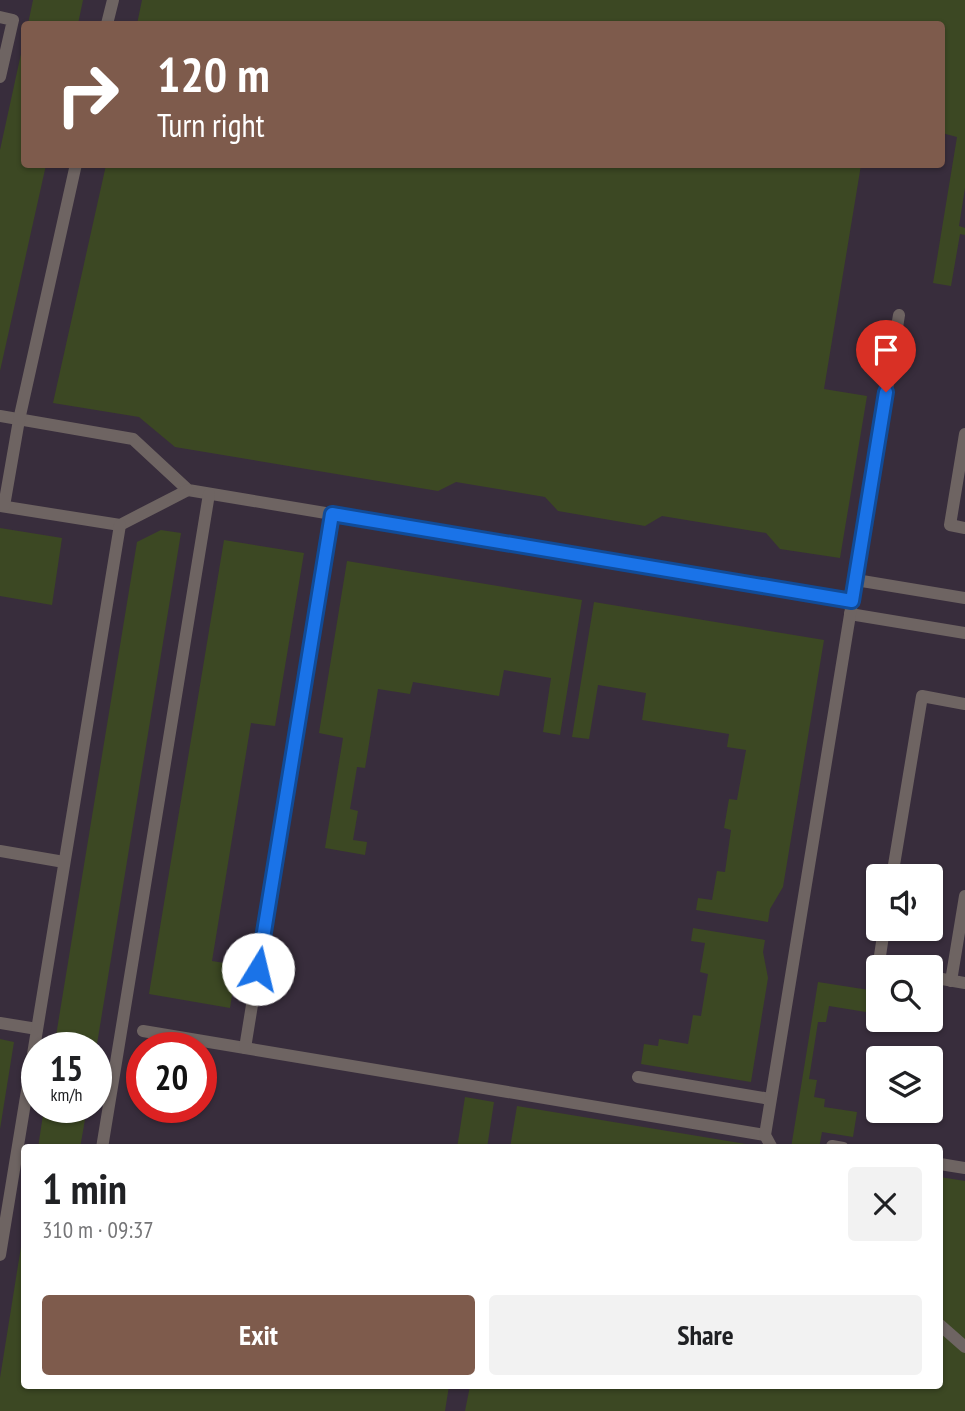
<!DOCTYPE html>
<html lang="en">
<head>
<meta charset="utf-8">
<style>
	:root { --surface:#fff; --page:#f2f2f2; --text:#202124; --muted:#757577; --accent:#7e5b4c }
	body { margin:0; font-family:"PT Sans Narrow",sans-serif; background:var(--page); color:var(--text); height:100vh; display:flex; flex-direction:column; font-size:26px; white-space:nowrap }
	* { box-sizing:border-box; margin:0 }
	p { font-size:23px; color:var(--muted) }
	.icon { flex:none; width:38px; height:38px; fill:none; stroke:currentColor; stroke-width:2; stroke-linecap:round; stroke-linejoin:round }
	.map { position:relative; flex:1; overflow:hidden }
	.sheet { position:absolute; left:21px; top:1144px; width:922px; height:245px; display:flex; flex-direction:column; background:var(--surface); border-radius:7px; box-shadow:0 2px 5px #0004 }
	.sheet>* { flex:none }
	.guide { position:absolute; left:21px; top:21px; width:924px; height:147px; border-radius:7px; box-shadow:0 2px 5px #0004; background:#7e5b4c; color:#fff; overflow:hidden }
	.buttons { position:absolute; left:866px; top:864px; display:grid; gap:14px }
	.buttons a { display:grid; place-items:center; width:77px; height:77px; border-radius:7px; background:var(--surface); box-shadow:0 2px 5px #0004; font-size:35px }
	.speed { position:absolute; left:21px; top:1032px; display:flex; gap:14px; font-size:35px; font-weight:700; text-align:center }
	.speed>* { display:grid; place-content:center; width:91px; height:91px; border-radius:50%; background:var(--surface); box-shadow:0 2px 5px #0004; line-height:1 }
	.speed small { font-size:18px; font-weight:400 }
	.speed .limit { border:10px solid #d22; background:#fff; color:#111 }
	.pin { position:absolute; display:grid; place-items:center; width:60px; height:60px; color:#fff; margin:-72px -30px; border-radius:50% 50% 50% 0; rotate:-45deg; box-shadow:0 0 7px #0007 }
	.pin .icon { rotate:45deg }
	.me { position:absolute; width:77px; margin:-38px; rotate:9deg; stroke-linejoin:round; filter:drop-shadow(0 0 5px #0008) }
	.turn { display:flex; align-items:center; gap:24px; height:147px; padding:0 21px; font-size:32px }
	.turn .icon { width:91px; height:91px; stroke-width:2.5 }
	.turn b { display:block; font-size:49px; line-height:60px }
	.round { display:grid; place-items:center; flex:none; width:74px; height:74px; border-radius:7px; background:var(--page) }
	.headline { display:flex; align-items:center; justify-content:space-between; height:119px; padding:0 21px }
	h1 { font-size:42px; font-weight:800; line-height:52px }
	.cta { display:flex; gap:14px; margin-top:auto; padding:14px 21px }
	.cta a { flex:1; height:80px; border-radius:7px; background:var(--accent); color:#fff; font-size:28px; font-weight:800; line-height:80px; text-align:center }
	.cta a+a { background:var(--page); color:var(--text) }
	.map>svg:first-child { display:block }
	.green { fill:#3c4823 }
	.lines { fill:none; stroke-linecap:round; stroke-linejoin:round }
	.lane { stroke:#6e6462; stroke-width:12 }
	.route-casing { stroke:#114b97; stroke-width:18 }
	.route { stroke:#1a73e8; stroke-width:12 }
</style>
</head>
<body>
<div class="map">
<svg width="965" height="1411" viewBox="0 0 965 1411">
	<rect width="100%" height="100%" fill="#382d3c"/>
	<g class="green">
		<polygon points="33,0 83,0 78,24 28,24"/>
		<polygon points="142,0 965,0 965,188 959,226 965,228 965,235 960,234 951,286 933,283 957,137 942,133 942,24 137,24"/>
		<polygon points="24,40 24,164 46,165 0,371 0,150"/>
		<polygon points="106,165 861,165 824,389 867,396 840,558 780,549 766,533 662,516 645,526 558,511 545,497 456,482 438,491 175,447 139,417 53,403"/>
		<polygon points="0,528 62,538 52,605 0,596"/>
		<polygon points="161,530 181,533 96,1050 54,1048 137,542"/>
		<polygon points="224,540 304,553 275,726 251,723 212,961 237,965 230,1008 149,994"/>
		<polygon points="347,561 582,600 560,735 543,732 551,678 504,670 499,696 413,682 410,694 378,689 365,768 357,767 350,809 358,811 353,840 367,842 365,855 325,848 343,738 319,733"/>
		<polygon points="594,602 824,640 783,887 770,909 768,922 696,910 698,898 712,900 717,871 725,872 731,830 724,828 729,799 737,800 746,750 727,747 729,734 642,720 646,693 598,685 589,739 572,737"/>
		<polygon points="693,928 765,940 763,952 768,978 751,1082 641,1064 644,1044 658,1046 659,1039 688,1044 693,1015 701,1016 708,974 700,972 705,943 691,941"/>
		<polygon points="818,982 869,990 866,1012 829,1006 826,1022 818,1022 809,1079 817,1080 814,1097 825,1099 824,1107 857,1112 853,1137 822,1132 819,1148 791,1148"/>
		<polygon points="0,1039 14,1042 0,1129"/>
		<polygon points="465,1097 494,1102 487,1148 457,1148"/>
		<polygon points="517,1106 770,1148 510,1148"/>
		<polygon points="44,1108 87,1108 80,1148 38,1148"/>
		<polygon points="940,1177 965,1181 965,1411 465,1411 470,1386 940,1386"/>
		<polygon points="24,1228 24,1386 449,1386 445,1411 0,1411 0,1378"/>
	</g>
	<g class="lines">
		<g class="lane">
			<polyline points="0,17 13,20 0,77"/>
			<polyline points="107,24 113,0"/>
			<polyline points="0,416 133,439 188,490 852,601"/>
			<polyline points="965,434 950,525 965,528"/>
			<polyline points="0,506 120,525 188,490"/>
			<polyline points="4,506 19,420 76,164"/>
			<polyline points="856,580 965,598"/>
			<polyline points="850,614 965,633"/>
			<polyline points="0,851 64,862"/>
			<polyline points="892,877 922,696 965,704"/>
			<polyline points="878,969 884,929"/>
			<polyline points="931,977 965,983"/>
			<polyline points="951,981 965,896"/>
			<polyline points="0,1023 37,1029"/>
			<polyline points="143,1031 765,1135"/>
			<polyline points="245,1048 332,514"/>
			<polyline points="638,1077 770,1099"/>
			<polyline points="832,1146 843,1148"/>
			<polyline points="102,1148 209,494"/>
			<polyline points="772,1148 765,1135 899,315"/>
			<polyline points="940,1164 965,1168"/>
			<polyline points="0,1255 120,525"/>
			<polyline points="940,1325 965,1347"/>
		</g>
	</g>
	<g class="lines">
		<g class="route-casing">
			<polyline id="route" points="258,969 332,514 852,601 886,392"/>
		</g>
		<use href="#route" class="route"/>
	</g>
</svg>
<div class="buttons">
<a><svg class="icon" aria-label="sound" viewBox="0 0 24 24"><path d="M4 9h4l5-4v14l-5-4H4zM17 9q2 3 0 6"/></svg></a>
<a><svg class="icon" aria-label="search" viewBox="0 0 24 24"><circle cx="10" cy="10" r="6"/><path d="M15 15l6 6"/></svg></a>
<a><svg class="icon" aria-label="layers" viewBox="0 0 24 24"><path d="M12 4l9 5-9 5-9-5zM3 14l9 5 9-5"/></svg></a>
</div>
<div class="speed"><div>15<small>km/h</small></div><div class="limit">20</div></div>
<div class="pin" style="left:886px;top:392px;background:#d93025"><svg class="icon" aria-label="arrive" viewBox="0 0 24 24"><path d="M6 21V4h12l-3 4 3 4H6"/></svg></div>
<svg class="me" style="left:258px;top:969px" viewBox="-20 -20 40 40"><circle r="19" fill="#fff"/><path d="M0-13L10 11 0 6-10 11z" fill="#1a73e8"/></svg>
<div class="guide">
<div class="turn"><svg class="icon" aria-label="right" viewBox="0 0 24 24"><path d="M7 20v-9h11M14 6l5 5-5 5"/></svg><div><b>120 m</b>Turn right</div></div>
</div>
<section class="sheet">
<div class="headline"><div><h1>1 min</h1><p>310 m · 09:37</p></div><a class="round"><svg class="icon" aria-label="close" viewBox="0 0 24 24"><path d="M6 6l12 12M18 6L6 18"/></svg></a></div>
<div class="cta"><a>Exit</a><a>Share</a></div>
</section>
</div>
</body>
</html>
